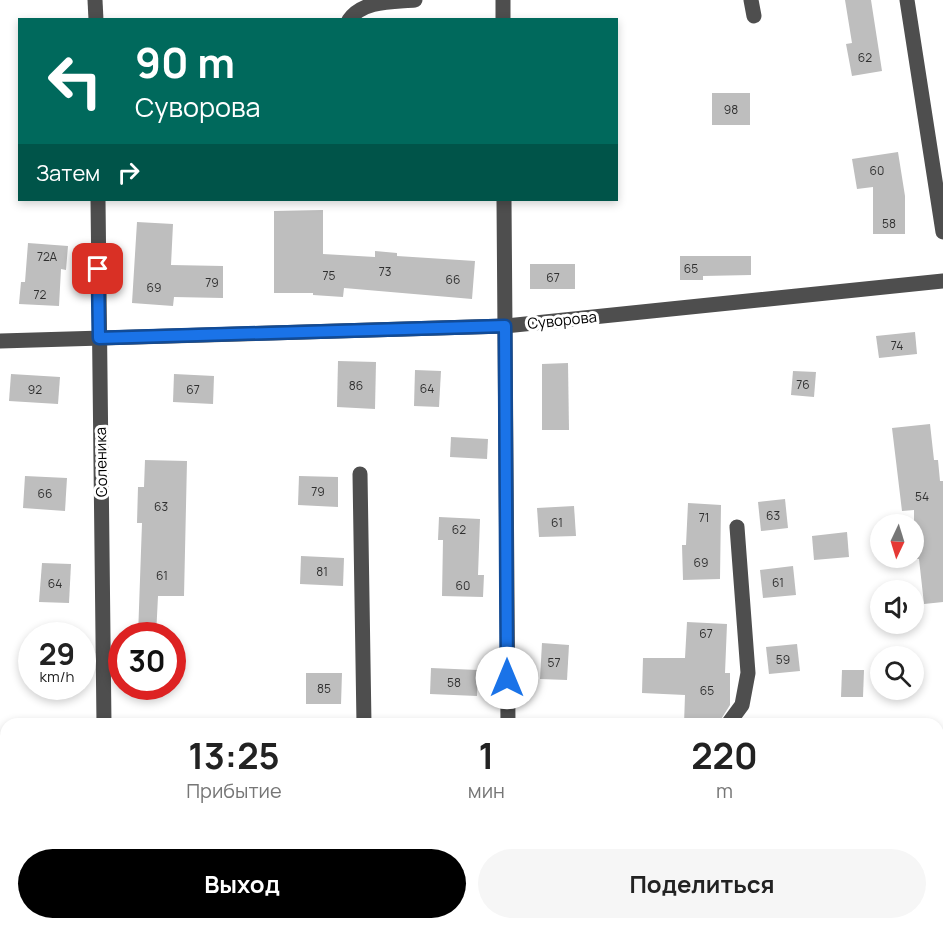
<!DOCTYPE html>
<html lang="ru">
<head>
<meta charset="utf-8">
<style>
	:root { --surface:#fff; --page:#f6f6f6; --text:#222; --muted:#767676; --accent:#000 }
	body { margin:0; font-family:Manrope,sans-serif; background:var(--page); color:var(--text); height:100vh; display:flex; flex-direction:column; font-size:22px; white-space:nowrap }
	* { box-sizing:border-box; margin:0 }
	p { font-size:20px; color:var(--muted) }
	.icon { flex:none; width:33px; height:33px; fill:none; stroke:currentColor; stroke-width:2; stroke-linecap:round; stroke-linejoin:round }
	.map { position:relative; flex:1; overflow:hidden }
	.details { position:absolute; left:0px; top:718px; width:944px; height:212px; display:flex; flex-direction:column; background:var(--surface); border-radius:18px 18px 0 0; box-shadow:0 3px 9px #0003 }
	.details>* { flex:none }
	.guide { position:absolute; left:18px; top:18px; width:600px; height:183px; border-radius:0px; box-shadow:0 3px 9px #0003; background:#00695c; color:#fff; overflow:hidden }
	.needle { width:39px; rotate:184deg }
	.controls { position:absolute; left:870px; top:514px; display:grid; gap:12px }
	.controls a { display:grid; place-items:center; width:54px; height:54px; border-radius:50%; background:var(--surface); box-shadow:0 3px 9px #0003; font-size:30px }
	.speed { position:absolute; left:18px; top:622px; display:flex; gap:12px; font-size:30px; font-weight:700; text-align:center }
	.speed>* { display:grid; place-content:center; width:78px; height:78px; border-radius:50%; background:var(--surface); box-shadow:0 3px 9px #0003; line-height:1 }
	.speed small { font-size:15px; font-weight:400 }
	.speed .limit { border:9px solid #d22; background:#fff; color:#111 }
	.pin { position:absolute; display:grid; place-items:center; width:51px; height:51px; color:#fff; margin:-26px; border-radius:12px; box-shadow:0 3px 9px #0006 }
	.me { position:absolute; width:66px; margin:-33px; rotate:0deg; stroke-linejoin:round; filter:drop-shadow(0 0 4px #0008) }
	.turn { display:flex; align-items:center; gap:21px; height:126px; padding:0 18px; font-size:27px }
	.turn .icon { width:78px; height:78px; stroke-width:2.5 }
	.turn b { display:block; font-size:42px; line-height:51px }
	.then { display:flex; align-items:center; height:57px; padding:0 18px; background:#0003; gap:12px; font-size:22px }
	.eta { display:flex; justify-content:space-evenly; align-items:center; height:102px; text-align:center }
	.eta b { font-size:36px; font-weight:700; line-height:42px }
	.primary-button { display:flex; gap:12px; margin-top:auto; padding:12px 18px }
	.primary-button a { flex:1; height:69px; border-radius:36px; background:var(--accent); color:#fff; font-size:24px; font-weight:700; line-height:69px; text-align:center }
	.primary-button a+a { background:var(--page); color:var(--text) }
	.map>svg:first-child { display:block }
	.building { fill:#bebebe }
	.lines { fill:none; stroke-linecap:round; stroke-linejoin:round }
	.minor { stroke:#4e4e4e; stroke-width:15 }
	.route-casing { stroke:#114b97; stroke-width:15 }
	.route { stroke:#1a73e8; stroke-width:10 }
	.labels { text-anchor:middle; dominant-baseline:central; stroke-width:6; stroke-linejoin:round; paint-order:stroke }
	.number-label { font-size:12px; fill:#303030 }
	.street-label { font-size:15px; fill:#000; stroke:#fff }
</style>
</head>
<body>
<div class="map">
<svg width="943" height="929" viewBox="0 0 943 929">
	<rect width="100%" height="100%" fill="#fff"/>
	<g class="building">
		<polygon points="845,0 871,0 882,71 852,76 846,44 852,43"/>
		<rect x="712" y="93" width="38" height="32"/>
		<polygon points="898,152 905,196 905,234 873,234 873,187 857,189 852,159"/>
		<polygon points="323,210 323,254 375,257 375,251 397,253 397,256 475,261 472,299 344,288 343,297 313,295 313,293 274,293 274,211"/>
		<polygon points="137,222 173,224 171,265 223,266 223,298 174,297 173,306 132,303"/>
		<polygon points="28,243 68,246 66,270 61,269 59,306 19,304 21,282 25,282"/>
		<polygon points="680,256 751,256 751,275 703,276 703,280 680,280"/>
		<rect x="530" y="264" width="45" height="25"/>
		<polygon points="915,332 917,354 879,358 876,336"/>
		<polygon points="338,361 376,362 375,409 337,407"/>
		<polygon points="568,363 569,430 542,430 542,364"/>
		<polygon points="415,370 441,371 439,407 414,406"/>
		<polygon points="793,371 816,372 814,397 791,395"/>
		<polygon points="11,374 60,377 58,404 9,401"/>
		<polygon points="174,374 214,376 213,404 173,402"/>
		<polygon points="930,424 934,460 938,460 940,481 943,481 943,602 924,604 919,559 914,559 914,510 902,511 892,428"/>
		<polygon points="451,437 488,439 487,459 450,457"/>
		<polygon points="145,460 187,461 184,596 158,596 156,636 138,636 142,523 137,523 138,487 144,487"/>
		<polygon points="25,476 67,478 65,511 23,508"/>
		<polygon points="299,476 338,477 338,507 298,505"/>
		<polygon points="785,499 788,528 761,531 758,502"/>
		<polygon points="688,503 721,505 720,579 683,580 682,545 686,545"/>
		<polygon points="574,506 576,536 539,537 537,508"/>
		<polygon points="439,517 480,519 478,575 484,575 483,597 442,596 443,540 438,540"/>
		<polygon points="847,532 849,557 814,560 812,536"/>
		<polygon points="301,556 344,558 343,586 300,584"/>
		<polygon points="42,563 71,564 69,603 39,602"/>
		<polygon points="793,566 796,595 763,598 760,570"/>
		<polygon points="687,622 727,624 725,673 730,673 730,705 718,724 684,724 685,695 642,693 643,658 685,658"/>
		<polygon points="542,643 569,645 567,680 540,679"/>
		<polygon points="797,644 800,671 769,674 766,647"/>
		<polygon points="431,668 478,670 477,696 430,694"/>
		<polygon points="842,670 864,670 863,697 841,697"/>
		<polygon points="306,673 342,673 341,704 306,704"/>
	</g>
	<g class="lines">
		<g class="minor">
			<polyline points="95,0 96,20"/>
			<polyline points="503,0 503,20"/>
			<polyline points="751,0 754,16"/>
			<polyline points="907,0 943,232"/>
			<path d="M 349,20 C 363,0 393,2 415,0"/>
			<polyline points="98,200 104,724"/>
			<polyline points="504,200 508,724"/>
			<polyline points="0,341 505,326 943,281"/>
			<polyline points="360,474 364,724"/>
			<polyline points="728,724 742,705 748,673 737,527"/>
			<polyline points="938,855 943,855"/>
			<polyline points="0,898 6,898"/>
			<polyline points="106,924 106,929"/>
			<polyline points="509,924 509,929"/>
			<polyline points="370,929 370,924"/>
		</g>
	</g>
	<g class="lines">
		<g class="route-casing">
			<polyline id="route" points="98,269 99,338 505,326 507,678"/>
		</g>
		<use href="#route" class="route"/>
	</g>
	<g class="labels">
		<g class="number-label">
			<text x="865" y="57">62</text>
			<text x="731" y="109">98</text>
			<text x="877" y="170">60</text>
			<text x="889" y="223">58</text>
			<text x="47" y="256">72А</text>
			<text x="691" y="268">65</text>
			<text x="385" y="271">73</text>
			<text x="329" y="275">75</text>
			<text x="553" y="277">67</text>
			<text x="453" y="279">66</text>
			<text x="212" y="282">79</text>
			<text x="154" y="287">69</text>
			<text x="40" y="294">72</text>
			<text x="897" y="345">74</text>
			<text x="803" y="384">76</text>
			<text x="356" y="385">86</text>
			<text x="427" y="388">64</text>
			<text x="35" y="389">92</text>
			<text x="193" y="389">67</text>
			<text x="318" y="491">79</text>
			<text x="45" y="493">66</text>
			<text x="922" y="496">54</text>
			<text x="161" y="506">63</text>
			<text x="773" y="515">63</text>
			<text x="704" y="517">71</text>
			<text x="557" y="522">61</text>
			<text x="459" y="529">62</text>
			<text x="701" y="562">69</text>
			<text x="322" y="571">81</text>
			<text x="162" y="575">61</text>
			<text x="778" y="582">61</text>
			<text x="55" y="583">64</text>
			<text x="463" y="585">60</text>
			<text x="706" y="633">67</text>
			<text x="783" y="659">59</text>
			<text x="554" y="662">57</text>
			<text x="454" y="682">58</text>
			<text x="324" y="688">85</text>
			<text x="707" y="690">65</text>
		</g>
		<g class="street-label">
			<text transform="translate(562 320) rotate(-6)">Суворова</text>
			<text transform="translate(101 462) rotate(-91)">Соленика</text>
		</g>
	</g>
</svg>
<div class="controls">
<a><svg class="needle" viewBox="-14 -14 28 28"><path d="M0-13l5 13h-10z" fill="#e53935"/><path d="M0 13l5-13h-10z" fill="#767676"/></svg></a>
<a><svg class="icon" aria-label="sound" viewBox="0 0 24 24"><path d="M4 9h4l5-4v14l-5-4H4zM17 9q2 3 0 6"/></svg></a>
<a><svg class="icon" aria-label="search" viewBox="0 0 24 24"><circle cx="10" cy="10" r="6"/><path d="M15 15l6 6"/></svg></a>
</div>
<div class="speed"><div>29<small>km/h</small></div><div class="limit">30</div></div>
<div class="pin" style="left:98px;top:269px;background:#d93025"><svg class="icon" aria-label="arrive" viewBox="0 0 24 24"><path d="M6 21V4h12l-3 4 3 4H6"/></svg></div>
<svg class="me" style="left:507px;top:678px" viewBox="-20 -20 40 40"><circle r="19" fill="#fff"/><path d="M0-13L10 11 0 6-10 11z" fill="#1a73e8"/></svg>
<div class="guide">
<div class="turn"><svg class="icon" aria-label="left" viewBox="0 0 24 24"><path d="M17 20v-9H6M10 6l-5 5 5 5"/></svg><div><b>90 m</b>Суворова</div></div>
<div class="then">Затем<svg class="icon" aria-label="right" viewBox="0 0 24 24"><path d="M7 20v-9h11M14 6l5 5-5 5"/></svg></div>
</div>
<section class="details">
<div class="eta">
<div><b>13:25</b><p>Прибытие</p></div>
<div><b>1</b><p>мин</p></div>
<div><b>220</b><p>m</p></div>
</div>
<div class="primary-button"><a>Выход</a><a>Поделиться</a></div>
</section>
</div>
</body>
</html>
